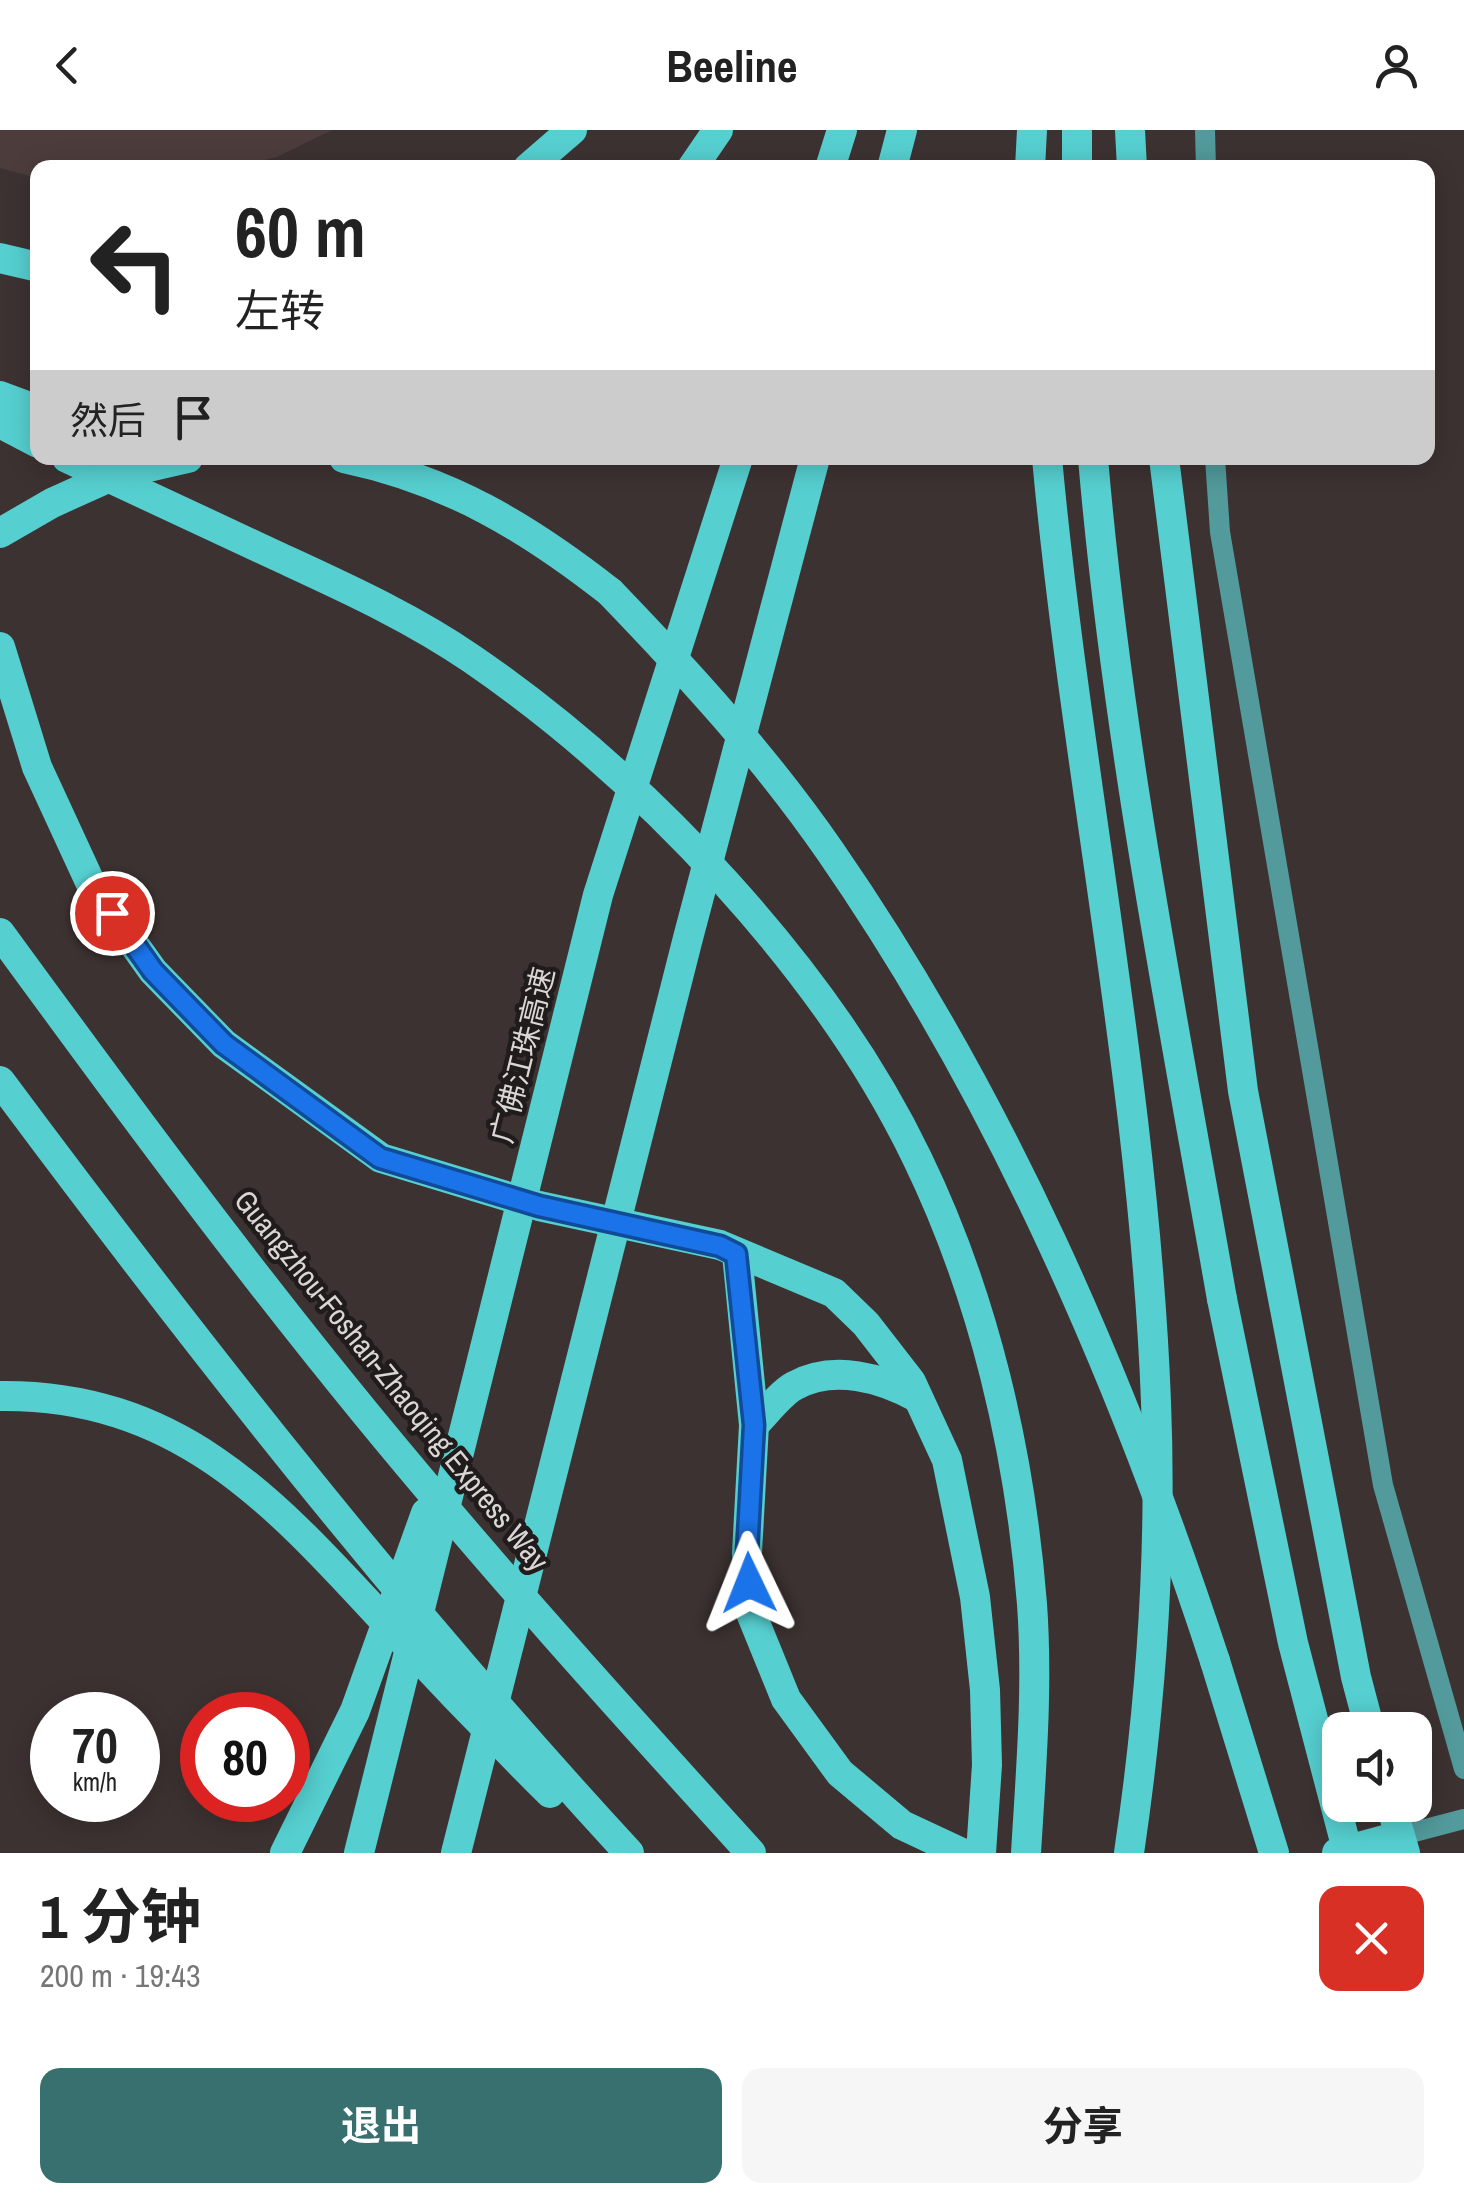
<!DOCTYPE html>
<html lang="zh">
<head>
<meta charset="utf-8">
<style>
	:root { --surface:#fff; --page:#f6f6f6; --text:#222; --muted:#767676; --accent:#386f6f }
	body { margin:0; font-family:"Archivo Narrow","Noto Sans SC",sans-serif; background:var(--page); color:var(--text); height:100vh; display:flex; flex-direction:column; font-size:38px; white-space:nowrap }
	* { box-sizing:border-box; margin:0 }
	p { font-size:32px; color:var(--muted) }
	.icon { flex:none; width:55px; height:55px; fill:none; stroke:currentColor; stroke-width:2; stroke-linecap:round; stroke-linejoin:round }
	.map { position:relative; height:1723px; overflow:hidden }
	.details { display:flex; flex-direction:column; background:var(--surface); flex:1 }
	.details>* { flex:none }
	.guide { position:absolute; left:30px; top:30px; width:1405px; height:305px; border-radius:20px; box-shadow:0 5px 25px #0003; background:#fff; color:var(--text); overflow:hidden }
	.fabs { position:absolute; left:1322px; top:1582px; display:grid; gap:20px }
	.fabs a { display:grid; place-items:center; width:110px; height:110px; border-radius:20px; background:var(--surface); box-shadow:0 5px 25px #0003; font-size:50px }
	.speed { position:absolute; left:30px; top:1562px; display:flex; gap:20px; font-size:50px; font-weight:700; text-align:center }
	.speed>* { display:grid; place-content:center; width:130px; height:130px; border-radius:50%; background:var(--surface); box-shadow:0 5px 25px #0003; line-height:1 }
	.speed small { font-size:25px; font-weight:400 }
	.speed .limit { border:15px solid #d22; background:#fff; color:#111 }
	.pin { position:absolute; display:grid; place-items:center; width:85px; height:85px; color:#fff; margin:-42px; border:5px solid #fff; border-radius:50%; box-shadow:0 2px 10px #0007 }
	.me { position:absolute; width:110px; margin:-55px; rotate:358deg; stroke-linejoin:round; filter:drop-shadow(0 0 8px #0008) }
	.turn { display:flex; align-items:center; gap:35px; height:210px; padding:0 40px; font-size:45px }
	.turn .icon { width:130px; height:130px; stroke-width:2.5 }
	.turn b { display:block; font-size:70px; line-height:85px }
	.then { display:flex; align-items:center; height:95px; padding:0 40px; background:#0003; gap:20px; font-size:38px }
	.round { display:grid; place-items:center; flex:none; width:105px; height:105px; border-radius:20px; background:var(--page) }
	.summary { display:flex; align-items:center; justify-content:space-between; height:170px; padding:0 40px }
	h1 { font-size:60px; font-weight:700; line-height:75px }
	.primary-button { display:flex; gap:20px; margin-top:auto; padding:20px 40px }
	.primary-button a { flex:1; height:115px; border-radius:20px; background:var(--accent); color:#fff; font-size:40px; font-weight:700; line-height:115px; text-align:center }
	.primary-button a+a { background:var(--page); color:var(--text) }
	header { display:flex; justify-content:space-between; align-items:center; height:130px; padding:0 40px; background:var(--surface); font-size:45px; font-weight:700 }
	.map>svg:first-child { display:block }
	.built { fill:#4d3c3c }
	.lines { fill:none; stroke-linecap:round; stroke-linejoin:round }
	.secondary { stroke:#529a9b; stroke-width:20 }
	.highway { stroke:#56cfd0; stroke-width:30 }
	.highway-bridge { stroke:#56cfd0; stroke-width:30 }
	.route-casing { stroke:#114b97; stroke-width:25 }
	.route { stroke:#1a73e8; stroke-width:18 }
	.labels { text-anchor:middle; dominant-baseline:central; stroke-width:9; stroke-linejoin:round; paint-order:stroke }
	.street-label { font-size:30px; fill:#dcd5d5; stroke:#201c1c }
</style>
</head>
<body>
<header><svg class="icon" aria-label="back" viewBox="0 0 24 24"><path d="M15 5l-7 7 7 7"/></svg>Beeline<svg class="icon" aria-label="person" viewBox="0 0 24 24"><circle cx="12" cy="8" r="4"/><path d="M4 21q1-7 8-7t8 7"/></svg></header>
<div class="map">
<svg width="1464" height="1723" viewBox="0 0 1464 1723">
	<rect width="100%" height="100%" fill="#3d3232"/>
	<polygon class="built" points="0,0 332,0 277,27 236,37 38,38 37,48 0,38"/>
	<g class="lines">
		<g class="secondary">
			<polyline points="1205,0 1206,38"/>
			<polyline points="1215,328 1220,402 1383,1355 1464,1639"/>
			<polyline points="1399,1706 1464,1689"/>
		</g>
		<g class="highway">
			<polyline points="1077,0 1077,38"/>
			<polyline points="1130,0 1132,38"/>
			<polyline points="528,38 572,0"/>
			<polyline points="692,38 718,0"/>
			<polyline points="830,38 842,0"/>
			<polyline points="892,38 902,0"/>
			<polyline points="1030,38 1032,0"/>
			<polyline points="0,128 38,137"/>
			<polyline points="0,266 38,280"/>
			<polyline points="0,293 38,313"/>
			<path d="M 67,328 C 137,360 207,393 277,426 C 344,457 411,487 472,529 C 645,648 826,839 917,1028 C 984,1166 1020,1322 1032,1474 C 1038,1557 1031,1640 1026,1723"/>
			<path d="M 344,328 C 449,350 527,397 610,462"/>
			<path d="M 1047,328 C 1076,643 1144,955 1156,1272 C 1162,1422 1151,1574 1129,1723"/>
			<path d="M 1093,328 C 1117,610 1173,890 1222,1169"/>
			<polyline points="1164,328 1243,961 1356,1547 1370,1600"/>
			<polyline points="0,517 37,637 91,754 153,841 224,914 381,1028 539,1076 720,1115 834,1163 866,1194 911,1252 947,1330 975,1467 985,1560 987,1635 981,1723"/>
			<path d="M 0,803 C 119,966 239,1129 367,1285 C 490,1435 620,1579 751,1723"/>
			<path d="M 0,951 C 198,1217 404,1479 629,1723"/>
			<polyline points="737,1124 754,1295 747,1423 751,1483 786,1569 840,1643 902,1695 962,1723"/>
			<path d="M 0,1266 C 182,1264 278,1376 391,1498 C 443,1554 496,1609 550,1663"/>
			<path d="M 754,1295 C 766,1283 780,1264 794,1256 C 834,1234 882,1248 918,1268"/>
			<polyline points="1215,1531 1274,1723"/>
			<polyline points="1391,1675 1405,1723"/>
			<polyline points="1337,1723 1399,1706"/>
		</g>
		<g class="highway-bridge">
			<polyline points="0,403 52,373 114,345 188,328"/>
			<path d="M 610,462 C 689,544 765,627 830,721 C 1001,968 1122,1247 1215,1531"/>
			<polyline points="1222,1169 1293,1513 1348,1723"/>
			<polyline points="285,1723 355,1581 426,1383"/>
			<polyline points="359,1723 598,765 738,328"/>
			<polyline points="456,1723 688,808 815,328"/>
		</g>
	</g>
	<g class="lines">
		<g class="route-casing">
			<polyline id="route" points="112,783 153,841 224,914 380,1028 539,1076 720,1116 736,1124 754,1295 747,1423 749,1453"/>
		</g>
		<use href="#route" class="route"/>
	</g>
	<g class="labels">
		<g class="street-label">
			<text transform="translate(522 925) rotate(-76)">广佛江珠高速</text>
			<text transform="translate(392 1250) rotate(51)">Guangzhou-Foshan-Zhaoqing Express Way</text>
		</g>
	</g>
</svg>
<div class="fabs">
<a><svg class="icon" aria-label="sound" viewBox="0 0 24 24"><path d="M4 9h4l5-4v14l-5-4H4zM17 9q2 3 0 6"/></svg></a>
</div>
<div class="speed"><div>70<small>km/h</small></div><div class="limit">80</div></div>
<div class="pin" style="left:112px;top:783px;background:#d93025"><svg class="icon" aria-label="arrive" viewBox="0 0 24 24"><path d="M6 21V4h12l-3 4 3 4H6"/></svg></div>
<svg class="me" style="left:749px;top:1453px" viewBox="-20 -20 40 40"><path d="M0-17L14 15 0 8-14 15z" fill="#1a73e8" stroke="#fff" stroke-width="4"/></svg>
<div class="guide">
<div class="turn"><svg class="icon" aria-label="left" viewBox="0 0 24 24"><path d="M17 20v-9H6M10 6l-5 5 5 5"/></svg><div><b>60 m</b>左转</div></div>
<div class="then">然后<svg class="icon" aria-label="arrive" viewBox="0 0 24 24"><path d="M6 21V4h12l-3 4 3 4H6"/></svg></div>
</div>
</div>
<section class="details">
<div class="summary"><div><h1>1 分钟</h1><p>200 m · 19:43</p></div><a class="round" style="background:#d93025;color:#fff"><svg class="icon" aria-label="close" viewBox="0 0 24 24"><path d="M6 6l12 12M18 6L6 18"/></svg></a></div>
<div class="primary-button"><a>退出</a><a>分享</a></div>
</section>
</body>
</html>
